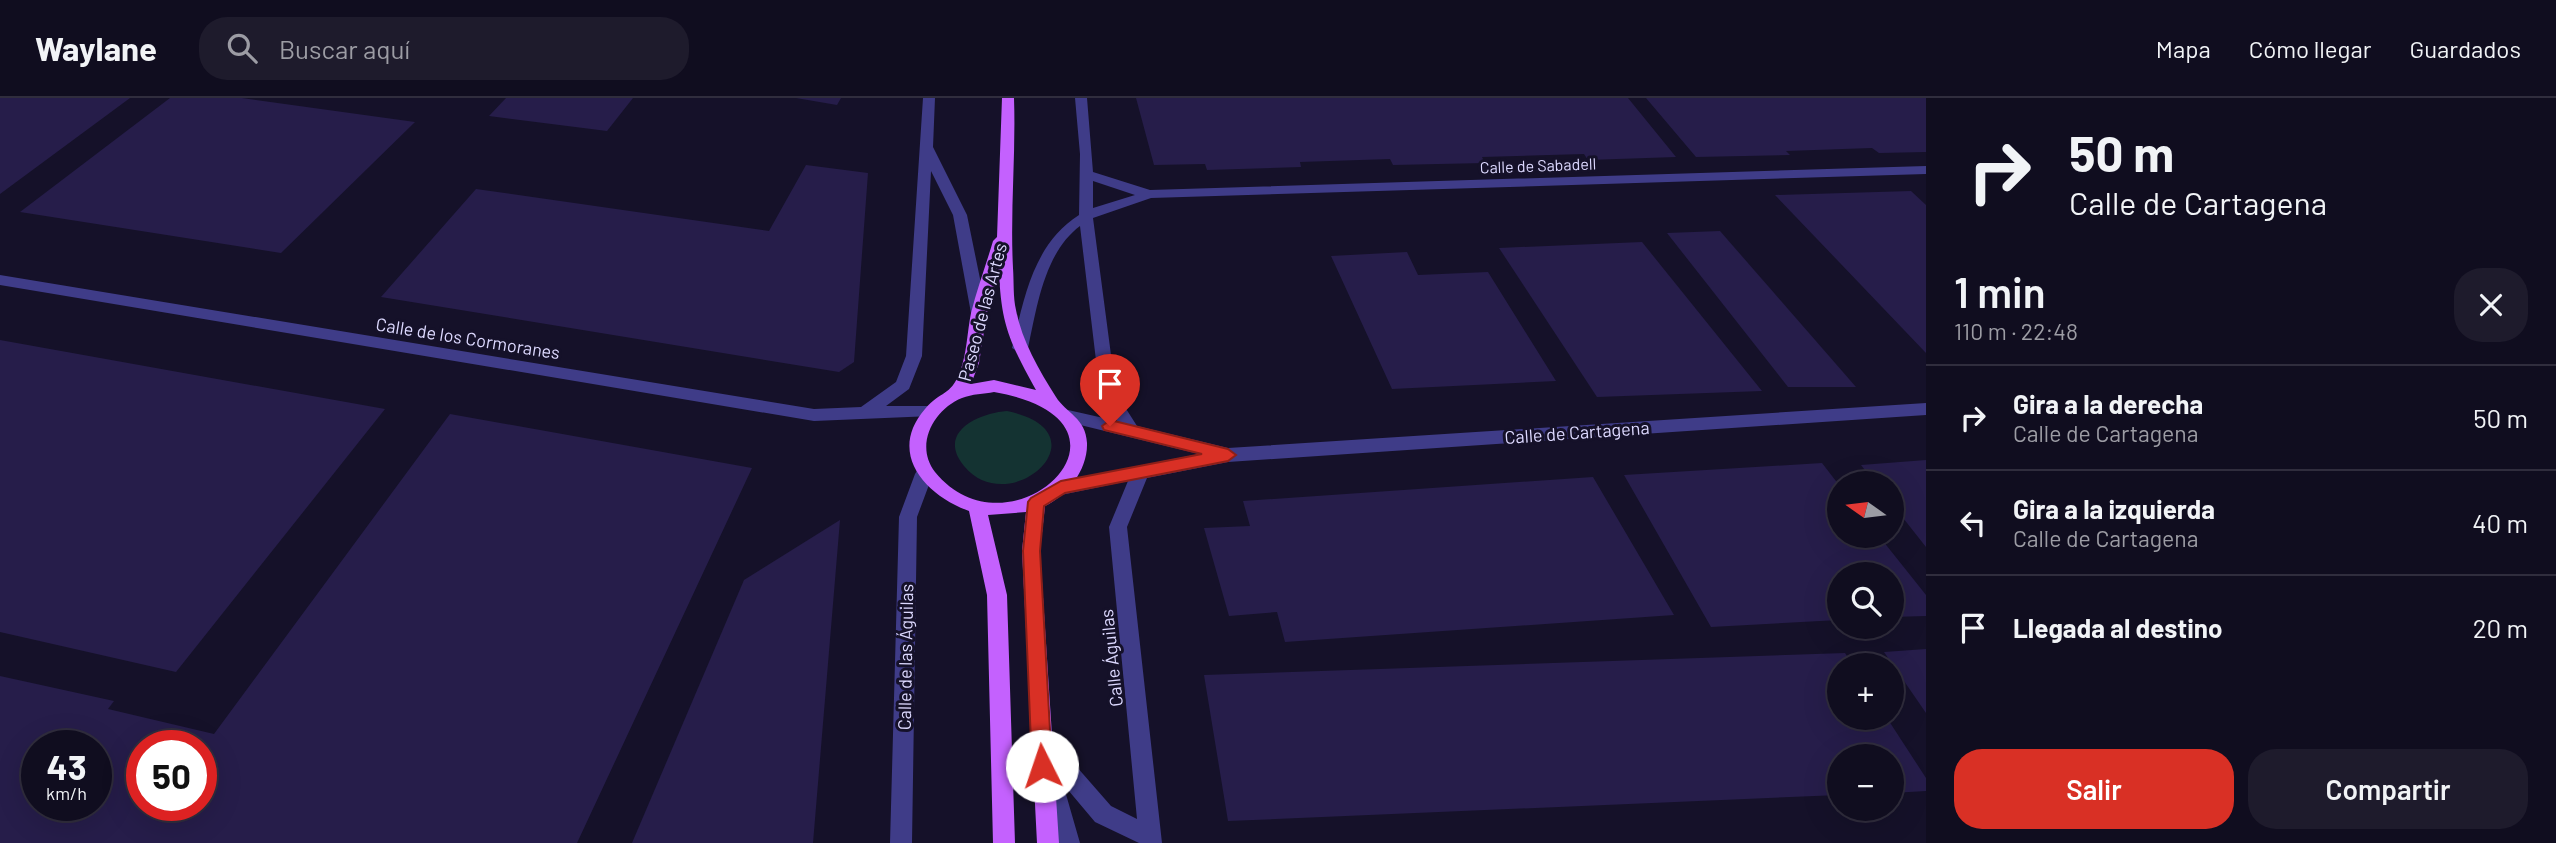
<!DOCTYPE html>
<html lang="es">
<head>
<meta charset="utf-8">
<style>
	:root { --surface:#100d1f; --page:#1e1b2c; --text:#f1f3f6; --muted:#9c9ca4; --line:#302d3d; --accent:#d93025 }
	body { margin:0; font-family:Barlow,sans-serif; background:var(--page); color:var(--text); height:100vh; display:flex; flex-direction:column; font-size:26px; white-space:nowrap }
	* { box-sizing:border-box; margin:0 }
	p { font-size:23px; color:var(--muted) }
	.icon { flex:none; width:38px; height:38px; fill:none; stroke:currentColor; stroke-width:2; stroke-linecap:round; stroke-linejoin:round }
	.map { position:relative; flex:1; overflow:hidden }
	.drawer { display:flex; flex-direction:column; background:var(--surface); width:630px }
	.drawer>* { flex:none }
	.top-card { background:#100d1f; color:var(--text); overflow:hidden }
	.needle { width:46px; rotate:284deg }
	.tools { position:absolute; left:1827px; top:373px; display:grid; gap:14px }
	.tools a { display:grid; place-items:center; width:77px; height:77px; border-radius:50%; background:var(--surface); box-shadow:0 7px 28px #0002,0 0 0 2px var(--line); font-size:35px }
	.speed { position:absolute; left:21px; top:632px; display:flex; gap:14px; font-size:35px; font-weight:700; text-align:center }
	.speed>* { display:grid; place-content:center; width:91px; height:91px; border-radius:50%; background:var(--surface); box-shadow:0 7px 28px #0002,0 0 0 2px var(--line); line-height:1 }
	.speed small { font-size:18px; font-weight:400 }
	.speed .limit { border:10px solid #d22; background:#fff; color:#111 }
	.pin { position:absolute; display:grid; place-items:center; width:60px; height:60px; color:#fff; margin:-72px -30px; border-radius:50% 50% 50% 0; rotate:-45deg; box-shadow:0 0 7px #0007 }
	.pin .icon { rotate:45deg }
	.me { position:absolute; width:77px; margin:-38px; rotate:356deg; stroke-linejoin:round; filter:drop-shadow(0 0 5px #0008) }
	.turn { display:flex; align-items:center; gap:24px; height:147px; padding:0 28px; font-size:32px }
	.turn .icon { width:91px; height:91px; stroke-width:2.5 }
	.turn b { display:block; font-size:49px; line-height:60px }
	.round { display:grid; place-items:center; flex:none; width:74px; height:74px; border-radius:28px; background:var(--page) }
	.headline { display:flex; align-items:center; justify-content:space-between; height:119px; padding:0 28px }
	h1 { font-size:42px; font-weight:600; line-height:52px }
	.primary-button { display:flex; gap:14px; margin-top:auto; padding:14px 28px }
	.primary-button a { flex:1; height:80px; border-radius:28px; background:var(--accent); color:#fff; font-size:28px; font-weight:600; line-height:80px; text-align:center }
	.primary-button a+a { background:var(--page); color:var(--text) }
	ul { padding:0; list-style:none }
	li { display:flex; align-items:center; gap:21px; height:105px; padding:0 28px; border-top:2px solid var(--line) }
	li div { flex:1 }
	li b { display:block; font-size:26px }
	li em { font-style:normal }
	header { display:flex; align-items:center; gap:42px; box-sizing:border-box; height:98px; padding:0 35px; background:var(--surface); border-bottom:2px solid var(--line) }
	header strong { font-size:33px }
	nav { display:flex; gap:38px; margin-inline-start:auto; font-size:24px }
	.search { width:490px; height:63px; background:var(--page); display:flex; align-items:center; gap:18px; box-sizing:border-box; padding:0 24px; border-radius:28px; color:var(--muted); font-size:26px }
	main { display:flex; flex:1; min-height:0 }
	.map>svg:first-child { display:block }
	.green { fill:#143332 }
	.building { fill:#261d4a; fill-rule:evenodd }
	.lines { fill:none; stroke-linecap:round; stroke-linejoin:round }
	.minor { fill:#3f3c88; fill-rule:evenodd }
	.major { fill:#c461fe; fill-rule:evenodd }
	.route { fill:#d93025; stroke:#8d1f18; stroke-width:2 }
	.labels { text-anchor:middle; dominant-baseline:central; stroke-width:6; stroke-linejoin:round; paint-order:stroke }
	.far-street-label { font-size:16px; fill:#ddd9ff; stroke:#151129 }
	.street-label { font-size:18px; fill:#ddd9ff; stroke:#151129 }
</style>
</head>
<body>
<header>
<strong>Waylane</strong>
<div class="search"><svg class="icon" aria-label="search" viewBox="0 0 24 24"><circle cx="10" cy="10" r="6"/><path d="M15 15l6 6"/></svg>Buscar aquí</div>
<nav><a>Mapa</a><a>Cómo llegar</a><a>Guardados</a></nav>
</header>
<main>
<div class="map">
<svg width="1926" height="745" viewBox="0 0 1926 745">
	<rect width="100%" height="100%" fill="#151129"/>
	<path class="green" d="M 1007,313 C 1109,334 1010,424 964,368 C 936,334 979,315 1007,313 Z"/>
	<g class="building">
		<polygon points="0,0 130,0 0,96"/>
		<polygon points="170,0 242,0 415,24 281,155 20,114"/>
		<polygon points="506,0 633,0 607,33 489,18"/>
		<polygon points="796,0 841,0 837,7"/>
		<polygon points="1136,0 1628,0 1676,59 1588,62 1584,56 1482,59 1485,65 1393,67 1390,61 1300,64 1301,69 1207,72 1205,66 1154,67"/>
		<polygon points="1646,0 1926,0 1926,54 1879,55 1872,50 1786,53 1790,57 1696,59"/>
		<polygon points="806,67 868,75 854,264 839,274 381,199 476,91 769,133"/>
		<polygon points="1911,93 1926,107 1926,255 1775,97"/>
		<polygon points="1720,133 1856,289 1788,289 1667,135"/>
		<polygon points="1642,144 1762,293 1597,299 1499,150"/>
		<polygon points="1407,154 1418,177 1488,174 1556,283 1392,291 1331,158"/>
		<polygon points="0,242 385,311 176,574 0,534"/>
		<path d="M 450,316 L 752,370 L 577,745 L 0,745 L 0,578 L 114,603 L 108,611 L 214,636 ZM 37,648 L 96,648 L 96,707 L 37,707 ZM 142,648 L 201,648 L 201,707 L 142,707 Z"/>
		<polygon points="1926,362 1926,449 1892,406 1892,385 1875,385 1861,367"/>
		<polygon points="1822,365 1839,387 1839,438 1879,438 1926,497 1926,518 1892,519 1892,476 1839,476 1839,522 1711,529 1624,377"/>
		<polygon points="1593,379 1674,517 1285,544 1277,514 1229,518 1204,430 1250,428 1243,403"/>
		<polygon points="840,422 813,745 632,745 744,482"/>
		<polygon points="1926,551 1926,615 1884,554"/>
		<polygon points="1845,555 1853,567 1839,567 1839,620 1887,620 1926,680 1926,693 1892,695 1892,658 1839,658 1839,697 1228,723 1204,577"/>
	</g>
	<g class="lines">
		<g class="minor">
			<polygon points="923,0 935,0 933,49 967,117 987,215 979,220 971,215 953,117 931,73 922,258 909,291 886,308 938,308 940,312 932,318 814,323 0,187 0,177 814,311 861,309 896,284 906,258"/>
			<path d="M 1075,0 L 1087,0 L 1093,74 L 1150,92 L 1926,68 L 1926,76 L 1151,100 L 1093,120 L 1116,295 L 1137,328 L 1228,350 L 1926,305 L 1926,317 L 1228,364 L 1147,380 L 1127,429 L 1162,745 L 1139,745 L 1095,724 L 1063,686 L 1080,745 L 1058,745 L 1038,674 L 1041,667 L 1045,665 L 1029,643 L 1032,636 L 1040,633 L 1048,636 L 1111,708 L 1137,721 L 1109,429 L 1128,383 L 1061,397 L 1055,395 L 1052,390 L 1055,385 L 1061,383 L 1199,356 L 1068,324 L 1060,318 L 1068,312 L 1117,323 L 1100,296 L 1080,128 C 1044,155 1037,209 1028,250 L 1020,255 L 1012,250 C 1024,201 1033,146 1079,117 L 1080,56 ZM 1093,83 L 1135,97 L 1093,110 Z"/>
			<polygon points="924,369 930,371 933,376 917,419 912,745 890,745 899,419 915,376 918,371"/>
		</g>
		<path class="major" d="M 1002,0 L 1014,0 C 1016,57 1010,113 1013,170 C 1014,184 1013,199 1016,212 C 1022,243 1039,272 1056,299 C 1066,315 1086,320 1087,345 C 1088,372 1067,398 1045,408 L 1040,453 L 1059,745 L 1037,745 L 1022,453 L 1026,414 L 988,417 L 1007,497 L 1015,745 L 993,745 L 987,497 L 969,413 C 925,397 887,355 925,311 C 941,292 950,299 960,274 C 967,255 967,235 971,215 C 977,191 986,167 993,143 L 997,139 ZM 999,173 C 1001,227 1010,245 1036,292 L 994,282 L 971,286 L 979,265 L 987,215 ZM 994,294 C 1162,323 1011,467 935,374 C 914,347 934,311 962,300 C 972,296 984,296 994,294 Z"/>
	</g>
	<polygon class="route" points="1110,322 1228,351 1236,357 1228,363 1065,395 1044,408 1040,453 1052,668 1049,675 1042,677 1035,675 1032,668 1023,453 1028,404 1031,400 1061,383 1202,356 1104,332 1102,328"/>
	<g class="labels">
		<g class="far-street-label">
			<text transform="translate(1538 67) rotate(-2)">Calle de Sabadell</text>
		</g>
		<g class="street-label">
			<text transform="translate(982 214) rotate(-75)">Paseo de las Artes</text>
			<text transform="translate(468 240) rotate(9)">Calle de los Cormoranes</text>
			<text transform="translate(1577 334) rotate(-4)">Calle de Cartagena</text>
			<text transform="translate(905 559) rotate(-89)">Calle de las Águilas</text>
			<text transform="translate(1111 560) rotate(-96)">Calle Águilas</text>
		</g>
	</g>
</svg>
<div class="tools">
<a><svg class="needle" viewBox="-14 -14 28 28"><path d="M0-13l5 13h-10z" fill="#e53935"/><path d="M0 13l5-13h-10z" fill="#9c9ca4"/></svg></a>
<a><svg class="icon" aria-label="search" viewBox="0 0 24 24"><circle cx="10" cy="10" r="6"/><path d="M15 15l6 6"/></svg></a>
<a>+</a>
<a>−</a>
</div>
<div class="speed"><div>43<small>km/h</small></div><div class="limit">50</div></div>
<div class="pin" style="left:1110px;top:328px;background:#d93025"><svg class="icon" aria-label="arrive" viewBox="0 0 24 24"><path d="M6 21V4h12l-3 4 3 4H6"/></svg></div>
<svg class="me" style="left:1042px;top:668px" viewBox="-20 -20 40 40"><circle r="19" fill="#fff"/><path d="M0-13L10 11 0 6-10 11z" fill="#d93025"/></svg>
</div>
<section class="drawer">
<div class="top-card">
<div class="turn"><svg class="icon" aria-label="right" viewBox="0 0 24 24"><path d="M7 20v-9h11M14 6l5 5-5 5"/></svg><div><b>50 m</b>Calle de Cartagena</div></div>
</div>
<div class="headline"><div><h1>1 min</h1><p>110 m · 22:48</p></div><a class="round"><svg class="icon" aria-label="close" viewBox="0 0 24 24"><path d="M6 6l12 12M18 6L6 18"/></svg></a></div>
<ul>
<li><svg class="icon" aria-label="right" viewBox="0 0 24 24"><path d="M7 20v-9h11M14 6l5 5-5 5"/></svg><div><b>Gira a la derecha</b><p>Calle de Cartagena</p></div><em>50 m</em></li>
<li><svg class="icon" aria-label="left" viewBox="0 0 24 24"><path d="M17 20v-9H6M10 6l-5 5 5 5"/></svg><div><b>Gira a la izquierda</b><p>Calle de Cartagena</p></div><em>40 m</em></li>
<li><svg class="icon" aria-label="arrive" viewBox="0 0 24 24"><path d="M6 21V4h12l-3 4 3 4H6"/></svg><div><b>Llegada al destino</b></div><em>20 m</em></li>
</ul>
<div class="primary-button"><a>Salir</a><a>Compartir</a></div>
</section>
</main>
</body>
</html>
